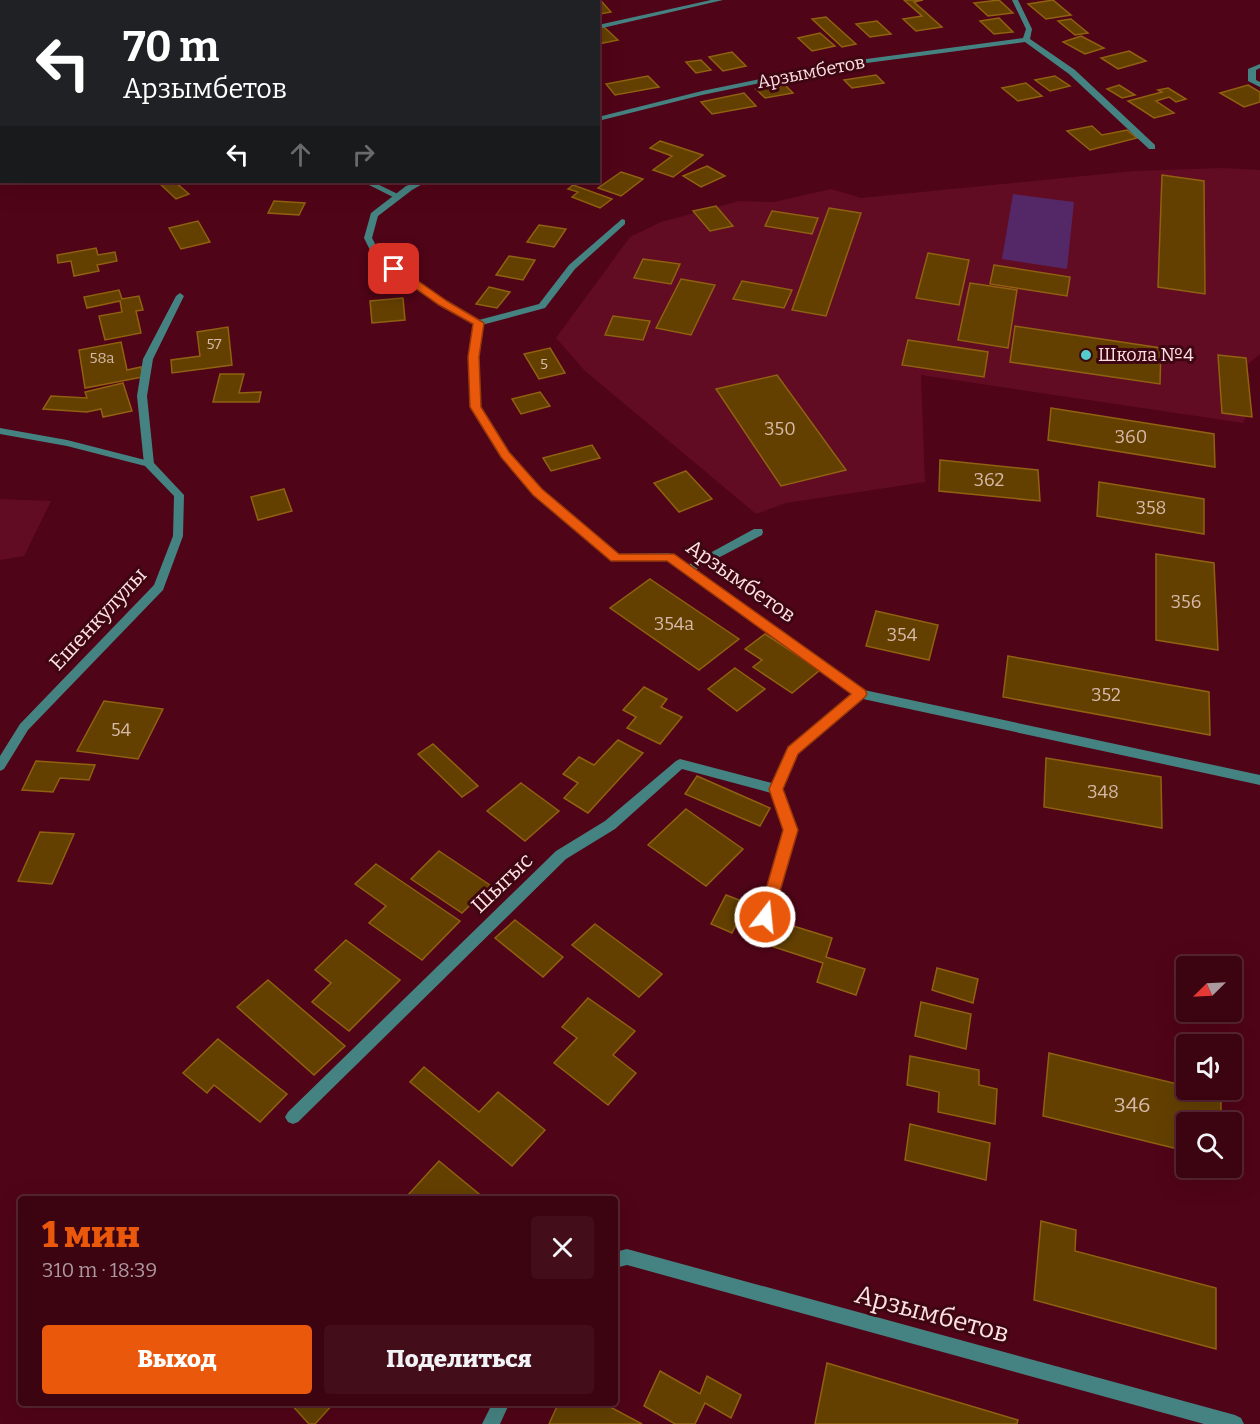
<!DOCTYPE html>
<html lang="ru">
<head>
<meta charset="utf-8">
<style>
	:root { --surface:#3c0311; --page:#430d1a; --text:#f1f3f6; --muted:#ac989f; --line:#552531; --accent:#ea580c }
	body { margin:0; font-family:Bitter,serif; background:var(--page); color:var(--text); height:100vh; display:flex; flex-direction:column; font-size:22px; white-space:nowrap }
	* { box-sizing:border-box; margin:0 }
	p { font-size:20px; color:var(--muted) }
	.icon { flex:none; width:33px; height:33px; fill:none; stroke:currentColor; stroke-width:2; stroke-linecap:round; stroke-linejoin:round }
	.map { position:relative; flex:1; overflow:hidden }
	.panel { position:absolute; left:18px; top:1196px; width:600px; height:210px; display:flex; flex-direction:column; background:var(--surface); border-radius:6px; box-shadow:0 6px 24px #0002,0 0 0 2px var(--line) }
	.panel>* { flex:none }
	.guide { position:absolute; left:0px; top:0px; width:600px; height:183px; box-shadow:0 6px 24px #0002,0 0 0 2px var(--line); background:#202124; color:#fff; overflow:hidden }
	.needle { width:39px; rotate:246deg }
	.tools { position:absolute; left:1176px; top:956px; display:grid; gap:12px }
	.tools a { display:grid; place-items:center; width:66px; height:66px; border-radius:6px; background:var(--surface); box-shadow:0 6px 24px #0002,0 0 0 2px var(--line); font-size:30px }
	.pin { position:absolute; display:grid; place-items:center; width:51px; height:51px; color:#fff; margin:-26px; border-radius:12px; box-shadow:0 3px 9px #0006 }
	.me { position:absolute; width:66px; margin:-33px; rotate:16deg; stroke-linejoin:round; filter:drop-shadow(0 0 4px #0008) }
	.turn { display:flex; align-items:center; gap:21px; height:126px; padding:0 24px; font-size:27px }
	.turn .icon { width:78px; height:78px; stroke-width:2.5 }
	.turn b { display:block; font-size:42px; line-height:51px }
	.lanes { display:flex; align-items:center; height:57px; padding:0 24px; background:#0003; justify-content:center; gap:30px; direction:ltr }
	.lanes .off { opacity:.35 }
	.round { display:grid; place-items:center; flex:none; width:63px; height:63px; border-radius:6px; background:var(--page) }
	.headline { display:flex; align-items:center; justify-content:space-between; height:102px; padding:0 24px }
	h1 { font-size:36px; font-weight:800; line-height:45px; color:var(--accent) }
	.action { display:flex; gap:12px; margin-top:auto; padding:12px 24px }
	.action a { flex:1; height:69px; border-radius:6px; background:var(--accent); color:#fff; font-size:24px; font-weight:800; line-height:69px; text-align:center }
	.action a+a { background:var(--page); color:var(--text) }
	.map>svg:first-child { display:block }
	.built { fill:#610c22 }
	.green { fill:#542767 }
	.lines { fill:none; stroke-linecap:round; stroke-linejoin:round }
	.river { fill:#041831; fill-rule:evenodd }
	.building { fill:#634000; stroke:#8f6110; stroke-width:1.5 }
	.service { fill:#458382; fill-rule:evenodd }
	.minor { fill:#458382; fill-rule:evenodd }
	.tertiary { fill:#458382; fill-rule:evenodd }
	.route { fill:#ea580c; stroke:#983908; stroke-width:1.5 }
	.poi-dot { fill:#52cdcc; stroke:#3e0612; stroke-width:2 }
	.labels { text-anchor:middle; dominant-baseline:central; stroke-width:6; stroke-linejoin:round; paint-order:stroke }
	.far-number-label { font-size:15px; fill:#d7b9aa }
	.far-street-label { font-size:18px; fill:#fee1e2; stroke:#3e0612 }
	.far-poi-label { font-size:18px; fill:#fee1e2; stroke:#3e0612; text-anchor:start }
	.number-label { font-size:18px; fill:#d7b9aa }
	.street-label { font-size:21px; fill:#fee1e2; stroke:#3e0612 }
	.near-number-label { font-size:21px; fill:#d7b9aa }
	.near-street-label { font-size:26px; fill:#fee1e2; stroke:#3e0612 }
</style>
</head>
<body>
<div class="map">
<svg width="1260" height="1424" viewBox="0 0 1260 1424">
	<rect width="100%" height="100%" fill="#500417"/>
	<g class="built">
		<polygon points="1223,168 1260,170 1260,354 1247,365 1250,410 1243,423 921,375 925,482 786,503 756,514 584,370 556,338 630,237 661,222 739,201 774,202 831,189 861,198 1134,171"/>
		<polygon points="0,499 51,501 24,556 0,560"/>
	</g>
	<polygon class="green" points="1013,194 1074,202 1067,269 1002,259"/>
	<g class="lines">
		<polygon class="river" points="5,0 36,0 4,2"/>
	</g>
	<g class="building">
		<polygon points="904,0 923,0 914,2 942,27 916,31 903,19 922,16"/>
		<polygon points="999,0 1013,13 988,16 974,3"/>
		<polygon points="1053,0 1071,15 1046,19 1028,4"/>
		<polygon points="602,2 611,12 600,14 598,12 598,3"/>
		<polygon points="826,17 856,44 842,47 812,19"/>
		<polygon points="999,18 1013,32 994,34 980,21"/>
		<polygon points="1071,19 1088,33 1075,35 1058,21"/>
		<polygon points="877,21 891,34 870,37 856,24"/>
		<polygon points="604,27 618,40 598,44 598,28"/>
		<polygon points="820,33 835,46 812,51 798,38"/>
		<polygon points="1081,36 1104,48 1085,54 1063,42"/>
		<polygon points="1129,51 1146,61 1118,69 1101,58"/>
		<polygon points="732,52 746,66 723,71 709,57"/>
		<polygon points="701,60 711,70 696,73 686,62"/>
		<polygon points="876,75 884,83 852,88 844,80"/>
		<polygon points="648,76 659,87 615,95 606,84"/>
		<polygon points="1055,76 1070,86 1050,91 1035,80"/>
		<polygon points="1026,83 1042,96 1018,101 1002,88"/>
		<polygon points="784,84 793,93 765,98 756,89"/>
		<polygon points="1119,85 1135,95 1122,98 1107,89"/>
		<polygon points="1248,85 1260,92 1260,102 1244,107 1220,93"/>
		<polygon points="1168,88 1186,99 1176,102 1169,97 1156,101 1174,113 1154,118 1128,101 1162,92 1158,90"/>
		<polygon points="744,93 756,106 712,114 701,102"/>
		<polygon points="1092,126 1102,135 1127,130 1137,138 1090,150 1067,131"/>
		<polygon points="660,141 703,155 673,177 653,170 672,156 650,148"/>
		<polygon points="707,166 725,176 701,187 683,176"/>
		<polygon points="621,172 643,179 621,196 598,188"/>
		<polygon points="1162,175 1204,181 1205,294 1158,287"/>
		<polygon points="158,182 175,182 189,194 176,199"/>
		<polygon points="573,185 612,199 600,208 572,197 578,192 568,189"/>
		<polygon points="274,201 305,203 299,215 268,213"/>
		<polygon points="716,206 733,226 710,231 693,211"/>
		<polygon points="829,208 861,213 826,316 792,310"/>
		<polygon points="772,211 818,218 812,234 765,226"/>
		<polygon points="198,221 210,242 181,249 169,228"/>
		<polygon points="539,225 566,229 554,247 527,242"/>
		<polygon points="96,248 98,255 115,252 117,261 97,265 99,271 74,276 71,261 58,263 57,255"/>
		<polygon points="928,253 969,260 959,305 916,298"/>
		<polygon points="509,256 535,260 523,280 496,275"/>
		<polygon points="643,259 680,264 671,284 634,278"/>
		<polygon points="994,265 1070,277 1067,296 990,284"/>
		<polygon points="681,279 715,285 691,335 656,328"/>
		<polygon points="742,281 792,290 784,308 733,299"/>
		<polygon points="970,283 1017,290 1008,348 958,340"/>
		<polygon points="489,287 510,292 497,308 476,304"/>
		<polygon points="119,290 122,299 139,296 143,310 136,311 141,333 105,340 99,316 122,312 120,301 87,308 84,297"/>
		<polygon points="403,298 405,320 372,323 370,301"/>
		<polygon points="613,316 650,321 643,340 605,335"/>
		<polygon points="1015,326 1161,348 1160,384 1010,362"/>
		<polygon points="228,327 232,365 172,373 171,360 200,356 197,332"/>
		<polygon points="908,340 988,352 984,377 902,365"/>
		<polygon points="121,342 127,370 141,367 143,377 85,388 79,350"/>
		<polygon points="550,348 565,373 539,379 524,354"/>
		<polygon points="1218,355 1246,358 1252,417 1222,413"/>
		<polygon points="220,374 244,374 239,393 261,392 259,402 213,402"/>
		<polygon points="777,375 846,470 781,486 716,389"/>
		<polygon points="123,383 132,411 103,417 101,409 87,412 43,409 51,396 87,398 85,392"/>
		<polygon points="540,392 550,406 521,414 512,399"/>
		<polygon points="1051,408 1214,434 1215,467 1048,440"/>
		<polygon points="592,445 600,458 551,471 543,458"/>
		<polygon points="940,460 1038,470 1040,501 939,491"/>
		<polygon points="686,471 712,499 679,512 654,483"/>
		<polygon points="1099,482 1204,499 1204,534 1097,516"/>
		<polygon points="284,489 292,511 258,520 251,497"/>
		<polygon points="1156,554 1214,563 1218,650 1156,640"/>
		<polygon points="650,579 739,639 699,670 610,608"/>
		<polygon points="876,611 938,625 929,660 866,646"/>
		<polygon points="765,634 820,670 792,693 753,667 762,660 745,649"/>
		<polygon points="1008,656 1209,692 1210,735 1003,697"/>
		<polygon points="735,668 765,689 737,711 708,689"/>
		<polygon points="644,687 667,699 661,707 682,717 660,744 627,728 636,717 623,710"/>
		<polygon points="104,701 163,709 138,759 77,751"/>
		<polygon points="618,740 643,753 588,813 564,798 578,783 563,774 579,757 594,765"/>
		<polygon points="433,744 478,786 462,797 418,754"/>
		<polygon points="1046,758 1161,777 1162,828 1044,807"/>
		<polygon points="36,761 95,765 89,780 60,778 53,792 22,790"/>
		<polygon points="697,776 770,808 760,826 685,794"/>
		<polygon points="521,783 559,811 525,841 487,811"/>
		<polygon points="686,809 743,849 706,886 648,845"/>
		<polygon points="40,832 74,834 52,884 18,881"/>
		<polygon points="439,851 490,885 462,913 411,879"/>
		<polygon points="376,864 460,921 422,960 369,923 386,906 355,884"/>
		<polygon points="726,895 747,903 732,933 711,924"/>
		<polygon points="515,920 563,957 543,977 495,938"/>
		<polygon points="774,920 832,938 826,957 865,969 856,995 817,982 823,963 765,944"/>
		<polygon points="595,924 662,974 639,997 572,945"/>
		<polygon points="346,940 400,980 349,1031 312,1002 331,983 315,970"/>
		<polygon points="937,968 978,979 973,1003 932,990"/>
		<polygon points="268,980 345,1046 314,1075 237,1007"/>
		<polygon points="588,998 635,1031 613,1055 636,1073 608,1105 554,1063 577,1038 562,1027"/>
		<polygon points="921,1002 971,1014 966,1049 915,1036"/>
		<polygon points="218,1039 287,1094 260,1122 214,1085 207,1093 183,1073"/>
		<polygon points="1049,1053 1186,1086 1186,1089 1200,1089 1221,1094 1221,1122 1186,1122 1186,1151 1043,1116"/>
		<polygon points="910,1056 979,1070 979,1085 997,1089 995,1124 938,1112 939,1092 907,1085"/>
		<polygon points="424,1067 479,1112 498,1092 545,1130 512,1166 410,1082"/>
		<polygon points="910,1124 990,1143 986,1180 905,1160"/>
		<polygon points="439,1161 484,1198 411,1198 408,1195"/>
		<polygon points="1041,1221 1076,1230 1075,1251 1216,1288 1216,1349 1034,1300"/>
		<polygon points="827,1363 1018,1420 1017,1424 815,1424"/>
		<polygon points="660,1371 700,1394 707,1376 741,1395 731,1418 705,1403 695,1424 675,1424 644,1406"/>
		<polygon points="289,1402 335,1402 315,1424 309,1424"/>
		<polygon points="559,1402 601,1402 642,1424 549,1424"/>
	</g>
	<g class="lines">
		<g class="service">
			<polygon points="1069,70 1075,70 1155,145 1155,149 1149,149 1069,74"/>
			<polygon points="363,182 373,182 402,196 395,198"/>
			<polygon points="622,219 625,220 625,224 575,269 545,308 478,326 475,325 475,321 539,304 569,265"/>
		</g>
		<g class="minor">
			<polygon points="109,0 116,0 108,2"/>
			<polygon points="711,0 723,0 598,29 598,25"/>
			<polygon points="1012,0 1018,0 1032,29 1030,39 1075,70 1075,74 1069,74 1025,42 844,66 702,95 598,121 598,117 702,91 844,62 1023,38 1026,29"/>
			<polygon points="1260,64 1260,68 1256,70 1256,80 1260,82 1260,87 1248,81 1248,69"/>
			<polygon points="0,130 2,130 0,137"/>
			<polygon points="417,182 426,182 412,190 378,216 372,238 382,257 446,301 481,321 479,357 481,407 509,452 542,490 618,554 669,553 688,565 754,529 762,529 763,532 762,535 695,570 864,690 1260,775 1260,785 863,699 798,754 782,789 796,830 770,921 765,923 760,921 758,917 784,830 771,793 682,769 615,829 566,859 298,1122 293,1124 288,1122 285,1117 288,1112 556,851 605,821 676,761 680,759 772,783 789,748 853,694 667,561 612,561 534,494 501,456 471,407 469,357 473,324 440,305 375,260 364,238 371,213 406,186"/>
			<polygon points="180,293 184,296 153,359 147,396 154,464 149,467 144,464 137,396 143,359 176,296"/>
			<polygon points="627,1249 1235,1415 1241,1418 1244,1424 1204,1424 627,1265 615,1268 615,1252"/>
			<polygon points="493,1402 510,1402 500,1424 482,1424"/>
		</g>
		<polygon class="tertiary" points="0,428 67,440 153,462 184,495 183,536 163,590 28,730 4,769 0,771 0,756 20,724 154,585 173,536 174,496 145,466 67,446 0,434"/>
	</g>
	<polygon class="route" points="391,267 398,267 447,301 484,323 479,357 481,407 509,452 542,489 619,554 674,554 865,690 867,694 865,697 798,754 783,789 798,830 771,922 765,924 760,922 758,917 783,830 769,789 788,747 851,694 667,561 611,561 533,495 501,457 470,407 468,357 473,324 439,305 391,271"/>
	<circle class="poi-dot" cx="1086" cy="355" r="6"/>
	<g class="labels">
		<g class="far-number-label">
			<text x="214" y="344">57</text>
			<text x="102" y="358">58а</text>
			<text x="544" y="364">5</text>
		</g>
		<g class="far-street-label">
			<text transform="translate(811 72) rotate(-11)">Арзымбетов</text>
		</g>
		<g class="far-poi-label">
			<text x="1098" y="355">Школа №4</text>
		</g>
		<g class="number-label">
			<text x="780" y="429">350</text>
			<text x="1131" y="437">360</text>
			<text x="989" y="480">362</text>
			<text x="1151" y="508">358</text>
			<text x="1186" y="602">356</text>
			<text x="674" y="624">354а</text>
			<text x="902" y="635">354</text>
			<text x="1106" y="695">352</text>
			<text x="121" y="730">54</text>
			<text x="1103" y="792">348</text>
		</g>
		<g class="street-label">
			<text transform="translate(741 581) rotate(35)">Арзымбетов</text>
			<text transform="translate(98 619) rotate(-47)">Ешенкулулы</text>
			<text transform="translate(502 883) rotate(-44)">Шыгыс</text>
		</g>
		<g class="near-number-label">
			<text x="1132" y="1105">346</text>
		</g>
		<g class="near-street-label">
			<text transform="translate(932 1314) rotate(15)">Арзымбетов</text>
		</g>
	</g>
</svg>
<div class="tools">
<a><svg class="needle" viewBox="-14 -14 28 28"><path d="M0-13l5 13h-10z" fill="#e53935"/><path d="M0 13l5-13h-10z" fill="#ac989f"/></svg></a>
<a><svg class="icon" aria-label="sound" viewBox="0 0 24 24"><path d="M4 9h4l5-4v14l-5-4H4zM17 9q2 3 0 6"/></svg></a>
<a><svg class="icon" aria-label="search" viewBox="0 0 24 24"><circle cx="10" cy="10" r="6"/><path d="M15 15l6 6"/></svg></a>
</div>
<div class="pin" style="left:394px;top:269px;background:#d93025"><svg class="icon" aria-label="arrive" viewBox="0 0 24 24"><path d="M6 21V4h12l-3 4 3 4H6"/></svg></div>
<svg class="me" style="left:765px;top:917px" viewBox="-20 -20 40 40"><circle r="17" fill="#ea580c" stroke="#fff" stroke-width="3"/><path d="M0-11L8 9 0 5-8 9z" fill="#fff"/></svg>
<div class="guide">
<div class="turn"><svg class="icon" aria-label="left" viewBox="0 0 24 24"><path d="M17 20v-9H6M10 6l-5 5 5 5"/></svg><div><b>70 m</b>Арзымбетов</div></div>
<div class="lanes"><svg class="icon" aria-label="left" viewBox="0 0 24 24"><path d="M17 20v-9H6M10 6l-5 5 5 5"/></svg><svg class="icon off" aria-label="ahead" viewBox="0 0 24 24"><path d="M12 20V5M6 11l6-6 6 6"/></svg><svg class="icon off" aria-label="right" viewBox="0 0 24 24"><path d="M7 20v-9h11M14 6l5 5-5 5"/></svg></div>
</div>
<section class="panel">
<div class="headline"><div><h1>1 мин</h1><p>310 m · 18:39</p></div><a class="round"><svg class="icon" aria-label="close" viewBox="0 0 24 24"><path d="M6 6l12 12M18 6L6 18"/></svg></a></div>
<div class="action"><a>Выход</a><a>Поделиться</a></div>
</section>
</div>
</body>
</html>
